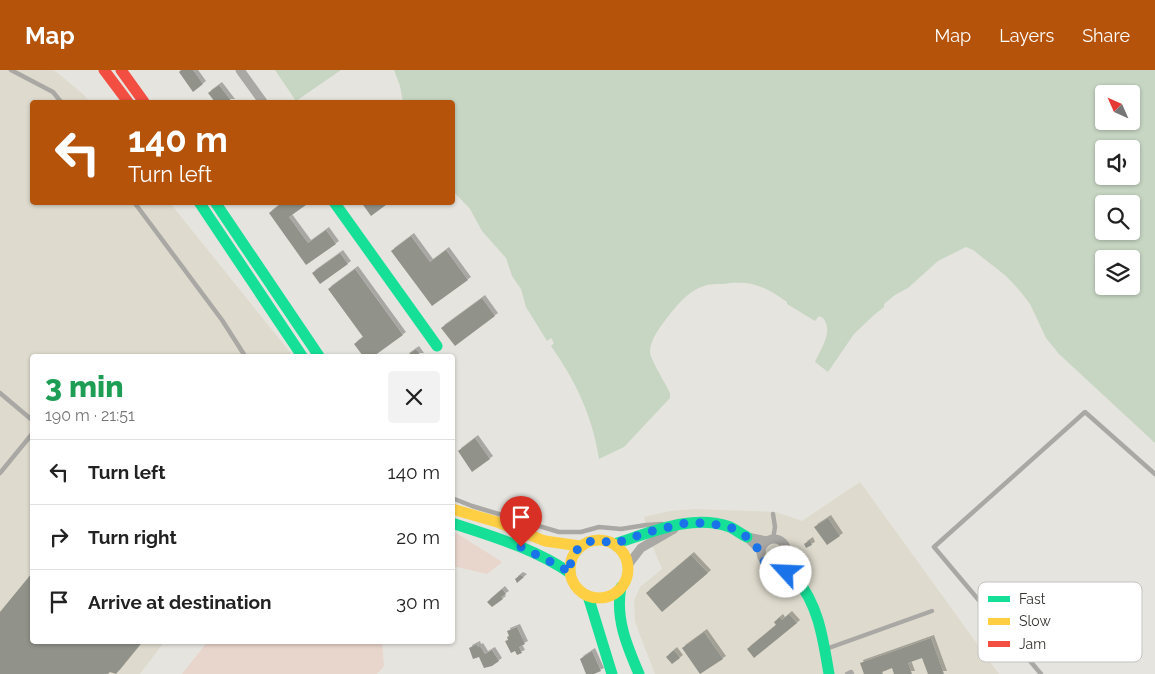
<!DOCTYPE html>
<html lang="en">
<head>
<meta charset="utf-8">
<style>
	:root { --surface:#fff; --page:#f2f2f2; --text:#222; --muted:#767676; --line:#e0e0e0; --accent:#b45309 }
	body { margin:0; font-family:Raleway,sans-serif; background:var(--page); color:var(--text); height:100vh; display:flex; flex-direction:column; font-size:19px; white-space:nowrap }
	* { box-sizing:border-box; margin:0 }
	p { font-size:16px; color:var(--muted) }
	.icon { flex:none; width:28px; height:28px; fill:none; stroke:currentColor; stroke-width:2; stroke-linecap:round; stroke-linejoin:round }
	.map { position:relative; flex:1; overflow:hidden }
	.panel { position:absolute; left:30px; top:284px; width:425px; height:290px; display:flex; flex-direction:column; background:var(--surface); border-radius:5px; box-shadow:0 1px 4px #0004 }
	.panel>* { flex:none }
	.top-card { position:absolute; left:30px; top:30px; width:425px; height:105px; border-radius:5px; box-shadow:0 1px 4px #0004; background:#b45309; color:#fff; overflow:hidden }
	.needle { width:32px; rotate:315deg }
	.fabs { position:absolute; left:1095px; top:15px; display:grid; gap:10px }
	.fabs a { display:grid; place-items:center; width:45px; height:45px; border-radius:5px; background:var(--surface); box-shadow:0 1px 4px #0004; font-size:25px }
	.pin { position:absolute; display:grid; place-items:center; width:42px; height:42px; color:#fff; margin:-51px -21px; border-radius:50% 50% 50% 0; rotate:-45deg; box-shadow:0 0 5px #0007 }
	.pin .icon { rotate:45deg }
	.me { position:absolute; width:55px; margin:-28px; rotate:295deg; stroke-linejoin:round; filter:drop-shadow(0 0 4px #0008) }
	.turn { display:flex; align-items:center; gap:18px; height:105px; padding:0 15px; font-size:22px }
	.turn .icon { width:65px; height:65px; stroke-width:2.5 }
	.turn b { display:block; font-size:35px; line-height:42px }
	.round { display:grid; place-items:center; flex:none; width:52px; height:52px; border-radius:5px; background:var(--page) }
	.summary { display:flex; align-items:center; justify-content:space-between; height:85px; padding:0 15px }
	h1 { font-size:30px; font-weight:800; line-height:38px; color:#1e9e55 }
	ul { padding:0; list-style:none }
	li { display:flex; align-items:center; gap:15px; height:65px; padding:0 15px; border-top:1px solid var(--line) }
	li div { flex:1 }
	li b { display:block; font-size:19px }
	li em { font-style:normal }
	header { display:flex; align-items:center; gap:30px; box-sizing:border-box; height:70px; padding:0 25px; background:var(--accent); color:#fff }
	header strong { font-size:24px }
	nav { display:flex; gap:28px; margin-inline-start:auto; font-size:18px }
	.map>svg:first-child { display:block }
	.built { fill:#dedacd }
	.green { fill:#e8d5cb }
	.water { fill:#c7d6c3; fill-rule:evenodd }
	.building { fill:#91928a; filter:url(#shadow) }
	.lines { fill:none; stroke-linecap:round; stroke-linejoin:round }
	.lane { stroke:#aaa8a4; stroke-width:4.5 }
	.street { stroke:#aaa8a4; stroke-width:9 }
	.fast { stroke:#16e098; stroke-width:11 }
	.slow { stroke:#ffcf43; stroke-width:11 }
	.jam { stroke:#f24e42; stroke-width:11 }
	.route { stroke:#1a73e8; stroke-width:9; stroke-dasharray:0 16.2 }
	.key { fill:#fff; stroke:#c2c2c1; stroke-width:1 }
	.key-label { font-size:14px; fill:#35332f }
</style>
</head>
<body>
<header>
<strong>Map</strong>
<nav><a>Map</a><a>Layers</a><a>Share</a></nav>
</header>
<div class="map">
<svg width="1155" height="604" viewBox="0 0 1155 604">
	<defs>
		<filter id="shadow"><feDropShadow dx="3" dy="-3" stdDeviation="0" flood-color="#0004"/></filter>
	</defs>
	<rect width="100%" height="100%" fill="#e6e4de"/>
	<g class="built">
		<polygon points="0,0 54,0 84,25 90,32 32,32 32,132 170,133 293,286 32,286 32,571 165,571 140,604 0,604"/>
		<polygon points="860,412 999,604 655,604 635,552 634,531 640,517 662,499 652,475 644,447 670,441 695,439 776,442 802,451"/>
	</g>
	<g class="green">
		<polygon points="453,461 502,492 487,504 453,496"/>
		<polygon points="208,571 382,571 384,596 377,604 182,604"/>
	</g>
	<g class="water">
		<polygon points="275,0 341,0 296,31"/>
		<path d="M 394,0 L 1155,0 L 1155,373 L 1059,284 L 1046,268 L 1030,234 L 1020,221 L 1006,206 L 973,180 L 966,177 L 938,191 L 908,218 L 895,225 L 884,234 L 884,237 L 874,245 L 854,264 L 828,302 L 815,292 C 821,278 834,261 823,248 L 819,246 L 815,251 L 787,234 L 787,232 C 764,216 751,210 723,214 C 717,214 710,214 704,216 C 688,221 677,235 667,248 C 660,257 650,270 650,282 C 650,289 666,314 670,323 L 670,328 L 624,377 L 599,389 C 593,347 575,310 551,276 L 554,273 L 551,268 L 547,271 L 526,237 L 521,219 L 512,206 L 506,188 L 482,161 L 470,139 L 453,121 L 452,32 L 403,32 L 400,16 ZM 1104,24 L 1131,24 L 1131,51 L 1104,51 ZM 1104,79 L 1131,79 L 1131,106 L 1104,106 ZM 1104,134 L 1131,134 L 1131,161 L 1104,161 ZM 1104,189 L 1131,189 L 1131,216 L 1104,216 Z"/>
	</g>
	<g class="building">
		<polygon points="181,0 193,0 203,14 193,22 179,2"/>
		<polygon points="219,15 232,32 215,32 208,23"/>
		<polygon points="283,132 305,132 306,135 289,147 308,173 326,160 336,174 306,195 269,143"/>
		<polygon points="361,132 390,132 371,146"/>
		<polygon points="411,166 430,192 446,180 468,210 432,236 391,181"/>
		<polygon points="340,183 348,194 320,214 312,203"/>
		<polygon points="355,199 403,265 374,286 363,286 354,274 363,267 328,219"/>
		<polygon points="482,228 495,246 455,276 441,258"/>
		<polygon points="416,279 421,286 406,286"/>
		<polygon points="475,368 490,389 472,402 458,381"/>
		<polygon points="828,448 840,466 827,475 814,457"/>
		<polygon points="810,470 812,475 806,478 804,474"/>
		<polygon points="691,485 708,503 662,542 646,523"/>
		<polygon points="32,503 32,571 143,571 116,604 110,602 108,604 0,604 0,542"/>
		<polygon points="520,505 524,507 517,513 515,509"/>
		<polygon points="502,519 506,524 501,527 503,529 492,537 487,532"/>
		<polygon points="789,544 797,553 754,588 747,579 776,555 774,552 780,547 782,550"/>
		<polygon points="517,557 525,574 519,577 522,583 517,585 515,581 511,583 505,571 508,570 507,567 509,566 507,561"/>
		<polygon points="704,562 723,589 700,604 682,578"/>
		<polygon points="931,568 944,604 928,604 922,588 908,593 912,604 894,604 892,598 882,602 883,604 864,604 860,593"/>
		<polygon points="477,574 478,577 480,576 485,584 492,580 499,591 492,596 484,598 479,587 473,589 469,578"/>
		<polygon points="674,580 680,588 672,594 666,587"/>
		<polygon points="592,581 601,601 594,604 586,604 580,589"/>
	</g>
	<g class="lines">
		<g class="lane">
			<polyline points="11,0 53,22 61,32"/>
			<polyline points="134,132 222,250 245,286"/>
			<polyline points="0,323 32,350"/>
			<polyline points="0,403 32,364"/>
			<polyline points="452,428 472,436 559,462 581,462 599,457 621,459 646,455 662,454"/>
			<polyline points="773,469 775,457 773,444"/>
			<polyline points="826,579 932,541"/>
			<polyline points="847,604 851,602 852,604"/>
			<polyline points="1041,604 934,477 1085,342 1155,404"/>
		</g>
		<g class="street">
			<polyline points="240,0 263,32"/>
			<circle cx="774" cy="482" r="13"/>
			<polyline points="761,481 747,467 767,471"/>
			<polyline points="628,495 641,478 674,459"/>
			<polyline points="777,496 796,508 786,488"/>
		</g>
		<g class="fast">
			<polyline points="199,132 302,286"/>
			<polyline points="215,132 319,286"/>
			<polyline points="334,132 437,276"/>
			<path d="M 452,453 C 493,467 534,478 570,503"/>
			<path d="M 614,474 C 650,463 692,443 730,457 C 736,460 741,464 747,467"/>
			<path d="M 796,508 C 819,536 823,569 829,604"/>
			<path d="M 621,517 C 615,548 627,576 639,604"/>
			<polyline points="588,526 612,604"/>
		</g>
		<g class="slow">
			<polyline points="452,439 497,452 545,471 580,476"/>
			<circle cx="599" cy="499" r="29"/>
		</g>
		<g class="jam">
			<polyline points="104,0 128,32"/>
			<polyline points="121,0 144,32"/>
		</g>
	</g>
	<g class="lines">
		<polyline class="route" points="521,477 563,498 570,503 571,488 580,476 586,472 600,470 614,474 648,462 686,453 706,453 730,457 747,467 761,482 761,486 765,493 769,495 777,496 786,502"/>
	</g>
	<rect x="978" y="512" width="164" height="80" rx="8" class="key"/>
	<rect x="988" y="526" width="22" height="6" fill="#16e098"/>
	<rect x="988" y="548" width="22" height="7" fill="#ffcf43"/>
	<rect x="988" y="571" width="22" height="6" fill="#f24e42"/>
	<g class="key-label">
		<text x="1019" y="534">Fast</text>
		<text x="1019" y="556">Slow</text>
		<text x="1019" y="579">Jam</text>
	</g>
</svg>
<div class="fabs">
<a><svg class="needle" viewBox="-14 -14 28 28"><path d="M0-13l5 13h-10z" fill="#e53935"/><path d="M0 13l5-13h-10z" fill="#767676"/></svg></a>
<a><svg class="icon" aria-label="sound" viewBox="0 0 24 24"><path d="M4 9h4l5-4v14l-5-4H4zM17 9q2 3 0 6"/></svg></a>
<a><svg class="icon" aria-label="search" viewBox="0 0 24 24"><circle cx="10" cy="10" r="6"/><path d="M15 15l6 6"/></svg></a>
<a><svg class="icon" aria-label="layers" viewBox="0 0 24 24"><path d="M12 4l9 5-9 5-9-5zM3 14l9 5 9-5"/></svg></a>
</div>
<div class="pin" style="left:521px;top:477px;background:#d93025"><svg class="icon" aria-label="arrive" viewBox="0 0 24 24"><path d="M6 21V4h12l-3 4 3 4H6"/></svg></div>
<svg class="me" style="left:786px;top:502px" viewBox="-20 -20 40 40"><circle r="19" fill="#fff"/><path d="M0-13L10 11 0 6-10 11z" fill="#1a73e8"/></svg>
<div class="top-card">
<div class="turn"><svg class="icon" aria-label="left" viewBox="0 0 24 24"><path d="M17 20v-9H6M10 6l-5 5 5 5"/></svg><div><b>140 m</b>Turn left</div></div>
</div>
<section class="panel">
<div class="summary"><div><h1>3 min</h1><p>190 m · 21:51</p></div><a class="round"><svg class="icon" aria-label="close" viewBox="0 0 24 24"><path d="M6 6l12 12M18 6L6 18"/></svg></a></div>
<ul>
<li><svg class="icon" aria-label="left" viewBox="0 0 24 24"><path d="M17 20v-9H6M10 6l-5 5 5 5"/></svg><div><b>Turn left</b></div><em>140 m</em></li>
<li><svg class="icon" aria-label="right" viewBox="0 0 24 24"><path d="M7 20v-9h11M14 6l5 5-5 5"/></svg><div><b>Turn right</b></div><em>20 m</em></li>
<li><svg class="icon" aria-label="arrive" viewBox="0 0 24 24"><path d="M6 21V4h12l-3 4 3 4H6"/></svg><div><b>Arrive at destination</b></div><em>30 m</em></li>
</ul>
</section>
</div>
</body>
</html>
